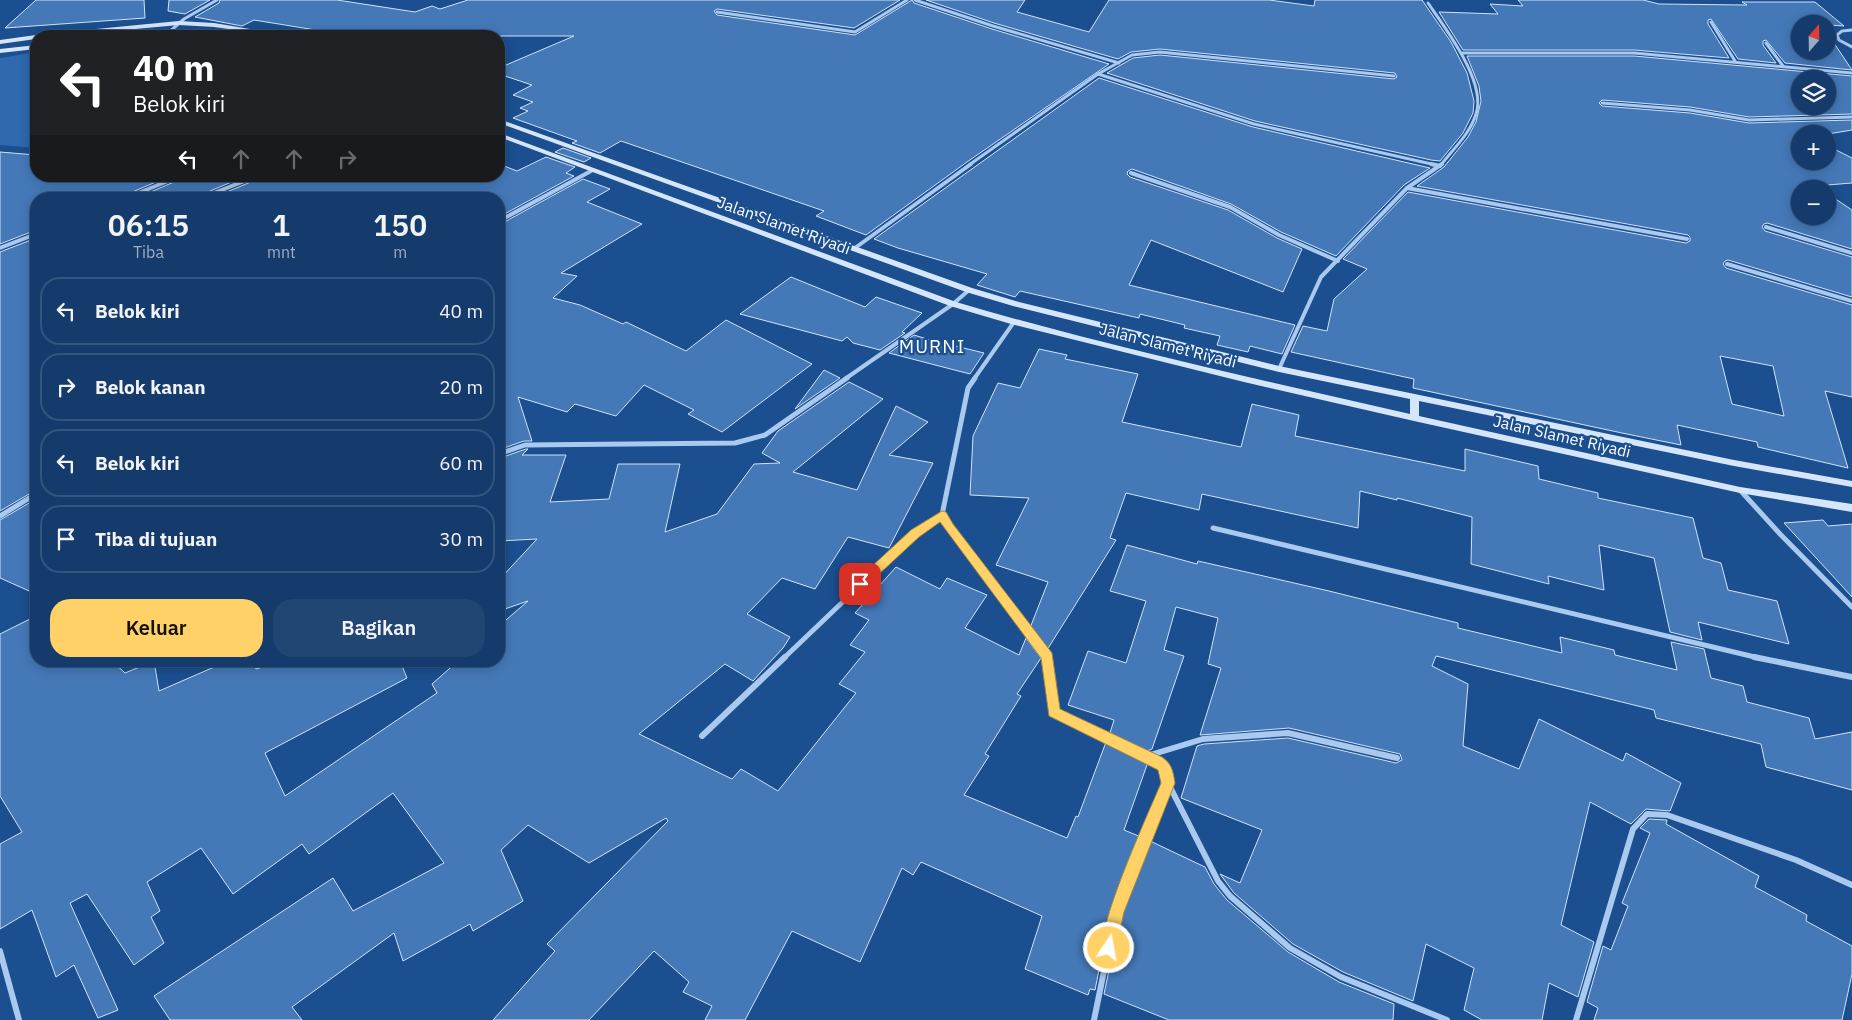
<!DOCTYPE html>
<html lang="id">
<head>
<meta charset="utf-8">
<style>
	:root { --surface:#143b6b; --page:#214673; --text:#f1f3f6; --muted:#9dadc1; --line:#33557e; --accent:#ffd166 }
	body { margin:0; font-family:"IBM Plex Sans",sans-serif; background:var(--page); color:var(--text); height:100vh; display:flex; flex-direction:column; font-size:19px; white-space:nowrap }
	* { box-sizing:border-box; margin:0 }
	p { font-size:16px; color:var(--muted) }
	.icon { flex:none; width:28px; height:28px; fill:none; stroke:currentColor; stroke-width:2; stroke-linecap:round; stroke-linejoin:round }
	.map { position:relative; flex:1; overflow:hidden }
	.sheet { position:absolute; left:30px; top:192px; width:475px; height:475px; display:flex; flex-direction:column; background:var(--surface); border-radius:20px; box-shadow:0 2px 12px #0003,0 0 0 1px var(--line) }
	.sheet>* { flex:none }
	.hud { position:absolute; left:30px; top:30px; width:475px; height:152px; border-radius:20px; box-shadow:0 2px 12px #0003,0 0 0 1px var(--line); background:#202124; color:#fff; overflow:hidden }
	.needle { width:32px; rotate:20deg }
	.tools { position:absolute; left:1791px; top:15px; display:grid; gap:10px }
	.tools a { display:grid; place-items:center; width:45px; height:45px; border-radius:50%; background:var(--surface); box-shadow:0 2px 12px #0003,0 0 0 1px var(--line); font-size:25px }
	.pin { position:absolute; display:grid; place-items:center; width:42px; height:42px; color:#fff; margin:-21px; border-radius:10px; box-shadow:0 2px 8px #0006 }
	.me { position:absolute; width:55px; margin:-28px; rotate:12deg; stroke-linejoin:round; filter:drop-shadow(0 0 4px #0008) }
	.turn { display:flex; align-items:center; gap:18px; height:105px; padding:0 20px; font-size:22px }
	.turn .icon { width:65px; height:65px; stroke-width:2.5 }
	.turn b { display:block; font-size:35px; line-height:42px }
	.lanes { display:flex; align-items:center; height:48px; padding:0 20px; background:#0003; justify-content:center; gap:25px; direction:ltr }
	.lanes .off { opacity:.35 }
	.eta { display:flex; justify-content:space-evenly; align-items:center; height:85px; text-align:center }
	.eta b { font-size:30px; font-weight:600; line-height:35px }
	.primary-button { display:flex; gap:10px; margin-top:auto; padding:10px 20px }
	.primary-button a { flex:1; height:58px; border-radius:20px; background:var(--accent); color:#111; font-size:20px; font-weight:600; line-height:58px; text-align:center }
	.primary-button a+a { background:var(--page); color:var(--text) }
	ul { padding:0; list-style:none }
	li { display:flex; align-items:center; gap:15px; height:68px; margin:0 10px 8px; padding:0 10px; border:2px solid var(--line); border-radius:20px }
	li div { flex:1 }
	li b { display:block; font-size:19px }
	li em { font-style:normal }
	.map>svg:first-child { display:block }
	.green { fill:#2e69ad }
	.building { fill:#4478b7; stroke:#cfe3fa; fill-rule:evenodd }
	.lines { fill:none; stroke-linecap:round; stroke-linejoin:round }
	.street-far3 { stroke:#a9c9ee; stroke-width:3 }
	.street-far2 { stroke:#a9c9ee; stroke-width:4 }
	.street-far1 { stroke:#a9c9ee; stroke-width:5 }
	.street { stroke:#a9c9ee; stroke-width:6 }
	.secondary { fill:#d6e6fa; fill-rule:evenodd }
	.route { fill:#ffd166; stroke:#a68842 }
	.labels { text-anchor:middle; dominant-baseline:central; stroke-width:4.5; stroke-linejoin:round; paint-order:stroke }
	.street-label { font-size:16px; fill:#fff; stroke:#1b4f8f }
	.quarter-label { font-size:19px; letter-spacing:1px; fill:#fff; stroke:#1b4f8f }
</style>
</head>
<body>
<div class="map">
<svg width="1852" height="1020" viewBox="0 0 1852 1020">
	<rect width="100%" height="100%" fill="#1b4f8f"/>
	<polygon class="green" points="36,52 36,148 0,145 0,58"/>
	<g class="building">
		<polygon points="36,0 144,0 145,18 5,28"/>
		<polygon points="169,0 210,0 185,14 168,11"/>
		<polygon points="220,0 337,0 415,12 432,6 440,9 468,0 900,0 854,28 717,9 714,11 717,15 855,35 912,0 914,3 992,29 1109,64 967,162 866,235 816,216 824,211 621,141 600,153 572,143 577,141 513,118 528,111 520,108 533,102 513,95 532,85 499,74 499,68 574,36 353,36 254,20 242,26 195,17 219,3"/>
		<polygon points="926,0 1025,0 1017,12 1089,32 1109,0 1269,0 1314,6 1315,0 1422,0 1451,42 1467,73 1474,101 1473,113 1463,133 1440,161 1431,160 1255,121 1107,73 1133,58 1160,55 1394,79 1397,77 1395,73 1160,49 1131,52 1118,59 994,23"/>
		<polygon points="1518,0 1643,0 1659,4 1747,5 1742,2 1815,2 1844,26 1828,25 1828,24 1800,24 1800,51 1828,51 1828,34 1852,70 1785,63 1766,40 1763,41 1763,45 1776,63 1738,59 1711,19 1708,20 1708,24 1729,58 1634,50 1463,50 1439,12 1498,14 1490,4 1523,6"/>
		<path d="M 1467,56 L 1634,56 L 1852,76 L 1852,114 L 1749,117 L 1690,107 L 1602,100 L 1599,103 L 1602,106 L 1690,113 L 1749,123 L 1852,120 L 1852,130 L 1828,134 L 1800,134 L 1800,161 L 1828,161 L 1828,146 L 1852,158 L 1852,183 L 1815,186 L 1820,189 L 1800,189 L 1800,216 L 1828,216 L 1828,194 L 1852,210 L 1852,249 L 1767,223 L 1764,224 L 1762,227 L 1765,231 L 1852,257 L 1852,297 L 1728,260 L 1725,261 L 1723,264 L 1726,268 L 1852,305 L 1852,397 L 1825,391 L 1848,468 L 1758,447 L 1757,442 L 1677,425 L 1681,445 L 1622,433 L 1413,388 L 1414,379 L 1291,352 L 1303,326 L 1327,331 L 1334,299 L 1367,269 L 1343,259 L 1408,192 L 1686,243 L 1690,241 L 1690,237 L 1688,235 L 1417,186 L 1444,167 L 1468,137 L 1476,122 L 1481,101 L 1479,86 ZM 1800,79 L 1828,79 L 1828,106 L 1800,106 ZM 1720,356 L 1773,366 L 1784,416 L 1732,404 Z"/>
		<polygon points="1099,78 1253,127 1430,168 1404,185 1336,256 1281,232 1231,204 1132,169 1128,171 1127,174 1130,177 1228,210 1277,238 1302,249 1283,292 1151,240 1129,285 1295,325 1282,354 1250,346 1248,352 1217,345 1220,336 1184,328 1185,325 1140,314 1139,318 1020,291 1015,297 977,285 987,274 898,248 874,239"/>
		<polygon points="563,148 591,158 584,162 555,152"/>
		<polygon points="0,152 36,155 36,176 170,176 123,196 120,199 36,199 36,230 0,244"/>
		<polygon points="546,157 575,167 566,173 574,176 499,217 499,199 210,199 258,179 261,176 499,176 499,164 517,171"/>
		<polygon points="184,176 246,176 198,196 195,199 134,199 181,179"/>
		<polygon points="583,179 610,189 587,202 642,224 561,273 577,276 553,298 580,305 623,324 626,322 686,351 726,320 812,364 722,432 688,414 694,410 644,385 616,416 575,404 567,412 518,397 532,441 524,441 501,449 499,442 499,225"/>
		<polygon points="36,238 36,490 0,511 0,252"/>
		<polygon points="791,277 865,307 876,297 922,313 902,332 905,333 880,350 853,343 847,337 842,341 740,314"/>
		<polygon points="914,335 927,339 984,353 970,374 889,353"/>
		<polygon points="1039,349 1067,355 1065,359 1138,374 1122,422 1241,447 1252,404 1299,415 1295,436 1465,471 1465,449 1538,466 1539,479 1598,493 1598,498 1693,518 1703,558 1721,563 1728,590 1777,601 1789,644 1698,622 1702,640 1670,632 1654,558 1599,545 1604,590 1548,576 1549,584 1471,564 1472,517 1397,498 1397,500 1360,491 1358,528 1202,494 1199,510 1126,493 1110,538 1116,540 1047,650 1030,628 1048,582 996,565 1029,498 970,495 973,436 998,383 1020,388"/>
		<polygon points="824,370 840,378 795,409"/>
		<polygon points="849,382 883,399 793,472 857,490 896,406 928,422 889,455 933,463 889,548 848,537 815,589 782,578 747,614 790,637 783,648 761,672 753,681 725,664 639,734 732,779 741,769 778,791 856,693 839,684 865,652 850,645 869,620 855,613 896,567 940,589 947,578 987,595 965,628 1019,655 1026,638 1041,658 1017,694 1021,696 985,754 989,756 964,795 1067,838 1076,816 1078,817 1106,742 1148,762 1124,830 1141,837 1111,910 1095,990 1090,989 1088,995 1025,969 1042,916 921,862 913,875 902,868 860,962 792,931 745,1020 705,1020 712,1006 683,992 689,982 654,951 589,1020 493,1020 555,951 547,944 668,821 666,818 589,863 528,825 501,850 523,901 473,931 470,924 403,961 394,933 292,1007 302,1020 170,1020 154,996 333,878 353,911 444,863 393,793 309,854 302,844 233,894 201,848 147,882 160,911 151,917 164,943 134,965 87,894 70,903 118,1010 98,1018 74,965 56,977 32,910 0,929 0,844 22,832 0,796 0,634 36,616 36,661 112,661 125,673 154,661 159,691 228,661 253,661 256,669 282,661 400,661 407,678 265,753 285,796 437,693 432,684 458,661 499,661 499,626 528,601 499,611 499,580 537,539 499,541 499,470 503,457 526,449 528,449 522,455 566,455 550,502 609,499 618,464 680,464 665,532 717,514 754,464 780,463 762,453 778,431"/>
		<polygon points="36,499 36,594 0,578 0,520"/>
		<polygon points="1823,520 1828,526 1852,524 1852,597 1784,523"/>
		<polygon points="1127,545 1197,564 1198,561 1329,591 1458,623 1458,628 1562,653 1560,637 1614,650 1615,655 1677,670 1671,642 1704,649 1711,678 1743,686 1747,702 1809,718 1815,739 1852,732 1852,790 1766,767 1761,744 1656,718 1654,710 1436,656 1432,666 1468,684 1463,746 1519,769 1539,719 1623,761 1626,753 1681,783 1670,811 1646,809 1631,824 1590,802 1561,925 1594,942 1578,997 1549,983 1542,1020 1482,1020 1464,1010 1474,968 1426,944 1413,1001 1343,972 1293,944 1234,893 1220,874 1240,883 1262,830 1181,798 1197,746 1204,744 1288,738 1396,763 1402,760 1400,754 1289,728 1200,735 1221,668 1208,664 1218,618 1176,607 1164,650 1184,656 1152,749 1147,751 1110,733 1114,720 1068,705 1088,651 1126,663 1146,601 1110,591"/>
		<polygon points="1649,819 1667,820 1666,824 1759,876 1755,887 1807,915 1806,921 1852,946 1852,974 1842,1020 1594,1020 1598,1008 1587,1002 1603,946 1611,950 1628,906 1622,903 1650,833 1640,828"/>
		<polygon points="1150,841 1205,867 1214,884 1227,900 1288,952 1339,982 1394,1004 1393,1020 1169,1020 1104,994 1121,913"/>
	</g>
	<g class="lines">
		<g class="street-far3">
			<polyline points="915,0 993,26 1119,63"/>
			<path d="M 1428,3 C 1445,28 1487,82 1476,114 C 1470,134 1453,149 1441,165"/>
			<polyline points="717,12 855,32 907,0"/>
			<polyline points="1711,22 1735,61"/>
			<polyline points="1852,30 1842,31 1837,35 1839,40 1852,47"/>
			<polyline points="168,33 184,19 217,0"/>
			<polyline points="1766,43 1783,66"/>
			<polyline points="1462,53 1634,53 1852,73"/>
			<polyline points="1098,74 1254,124 1436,165"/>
			<polyline points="1602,103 1690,110 1749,120 1852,117"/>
			<polyline points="969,165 1098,74 1132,55 1160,52 1394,76"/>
		</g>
		<g class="street-far2">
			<polyline points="1431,164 1440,166"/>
			<polyline points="1131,173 1230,207 1279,235 1338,261"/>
			<polyline points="1407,188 1687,239"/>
			<polyline points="124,199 180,176"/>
			<polyline points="199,199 257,176"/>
			<polyline points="499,221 591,171"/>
			<polyline points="1766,227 1852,253"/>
			<polyline points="0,248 36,234"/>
			<polyline points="855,248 971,164"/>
			<polyline points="1727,264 1852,301"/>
			<polyline points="1279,369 1321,277 1407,188 1442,164"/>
			<polyline points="845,379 953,304 969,290"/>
			<polyline points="974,379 1014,322"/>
		</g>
		<g class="street-far1">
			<polyline points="975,378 968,388 942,515 948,527 1047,658"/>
			<polyline points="499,454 525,445 735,443 765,435 847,378"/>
			<polyline points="1740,490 1781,535 1852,607"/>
			<polyline points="0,516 36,494"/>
			<polyline points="1213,528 1759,658"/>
			<polyline points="784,658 915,533 942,515"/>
		</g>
		<g class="street">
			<polyline points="1047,657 1054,712 1157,761 1165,767 1168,783 1116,912 1094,1020"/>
			<polyline points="1754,657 1852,677"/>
			<polyline points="702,736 785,657"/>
			<polyline points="1147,756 1203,739 1288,733 1397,758"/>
			<polyline points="1168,783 1218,881 1230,896 1290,948 1341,977 1447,1020"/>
			<polyline points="0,951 19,1020"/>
			<polyline points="1576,1020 1633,829 1647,814 1667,815 1796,860 1852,885"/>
		</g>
		<g class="secondary">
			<polygon points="179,21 214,23 293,36 280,36 214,27 179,25 59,36 41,36 44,34"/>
			<polygon points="185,31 229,34 232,36 185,35 126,36 129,34"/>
			<polygon points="36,35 38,36 36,36 36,39 0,44 0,40"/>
			<polygon points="36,45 36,49 0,53 0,49"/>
			<path d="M 499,119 L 972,288 L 1019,302 L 1279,366 L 1734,460 L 1852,481 L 1852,487 L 1734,466 L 1419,401 L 1419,416 L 1740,487 L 1852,504 L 1852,512 L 1740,493 L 1414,421 L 1244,382 L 1011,324 L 950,306 L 499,137 L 499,133 L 956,302 C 1105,346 1258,379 1410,414 L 1410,399 L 1279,372 L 1013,306 L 966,292 L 499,123 Z"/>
		</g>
	</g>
	<path class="route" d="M 942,511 L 946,512 L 953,524 L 1052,653 L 1060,709 L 1162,757 C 1172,764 1173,771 1175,783 L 1124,912 L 1115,954 L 1109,956 L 1103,954 C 1094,931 1149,812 1161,783 L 1158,770 L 1049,716 L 1041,658 L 940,522 L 919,537 L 864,588 L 856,588 L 854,584 L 856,581 L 911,530 Z"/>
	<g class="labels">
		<g class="street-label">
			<text transform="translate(784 225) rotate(20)">Jalan Slamet Riyadi</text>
			<text transform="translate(1168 345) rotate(14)">Jalan Slamet Riyadi</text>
			<text transform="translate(1562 436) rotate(13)">Jalan Slamet Riyadi</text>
		</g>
		<g class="quarter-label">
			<text x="932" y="346">MURNI</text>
		</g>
	</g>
</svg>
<div class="tools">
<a><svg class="needle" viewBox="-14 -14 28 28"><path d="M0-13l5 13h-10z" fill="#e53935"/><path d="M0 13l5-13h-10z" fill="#9dadc1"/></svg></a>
<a><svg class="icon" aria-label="layers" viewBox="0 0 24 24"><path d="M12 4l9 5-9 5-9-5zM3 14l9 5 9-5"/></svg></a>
<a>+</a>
<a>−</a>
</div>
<div class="pin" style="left:860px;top:584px;background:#d93025"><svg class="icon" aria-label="arrive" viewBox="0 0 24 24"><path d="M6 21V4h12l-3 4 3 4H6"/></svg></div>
<svg class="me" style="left:1109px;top:948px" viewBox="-20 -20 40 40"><circle r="17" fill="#ffd166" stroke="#fff" stroke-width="3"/><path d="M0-11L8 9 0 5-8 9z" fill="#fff"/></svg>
<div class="hud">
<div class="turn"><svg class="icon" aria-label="left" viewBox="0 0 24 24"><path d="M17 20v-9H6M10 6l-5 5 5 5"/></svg><div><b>40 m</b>Belok kiri</div></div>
<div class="lanes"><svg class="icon" aria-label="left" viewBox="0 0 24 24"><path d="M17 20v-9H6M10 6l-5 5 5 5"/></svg><svg class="icon off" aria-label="ahead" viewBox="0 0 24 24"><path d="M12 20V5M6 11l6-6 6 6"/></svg><svg class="icon off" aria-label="ahead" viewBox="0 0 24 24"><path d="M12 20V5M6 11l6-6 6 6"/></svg><svg class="icon off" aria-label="right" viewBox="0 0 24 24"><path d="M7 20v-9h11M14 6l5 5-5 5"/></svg></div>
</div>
<section class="sheet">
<div class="eta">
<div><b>06:15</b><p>Tiba</p></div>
<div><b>1</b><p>mnt</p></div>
<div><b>150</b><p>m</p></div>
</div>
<ul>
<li><svg class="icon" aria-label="left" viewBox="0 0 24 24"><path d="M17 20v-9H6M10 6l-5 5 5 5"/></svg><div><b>Belok kiri</b></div><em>40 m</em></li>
<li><svg class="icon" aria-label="right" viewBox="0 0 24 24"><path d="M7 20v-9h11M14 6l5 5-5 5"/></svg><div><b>Belok kanan</b></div><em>20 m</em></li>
<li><svg class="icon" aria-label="left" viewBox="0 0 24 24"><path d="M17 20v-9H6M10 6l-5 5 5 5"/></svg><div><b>Belok kiri</b></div><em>60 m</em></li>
<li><svg class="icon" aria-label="arrive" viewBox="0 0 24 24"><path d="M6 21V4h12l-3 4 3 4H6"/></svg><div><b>Tiba di tujuan</b></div><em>30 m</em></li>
</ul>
<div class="primary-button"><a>Keluar</a><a>Bagikan</a></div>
</section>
</div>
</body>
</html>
